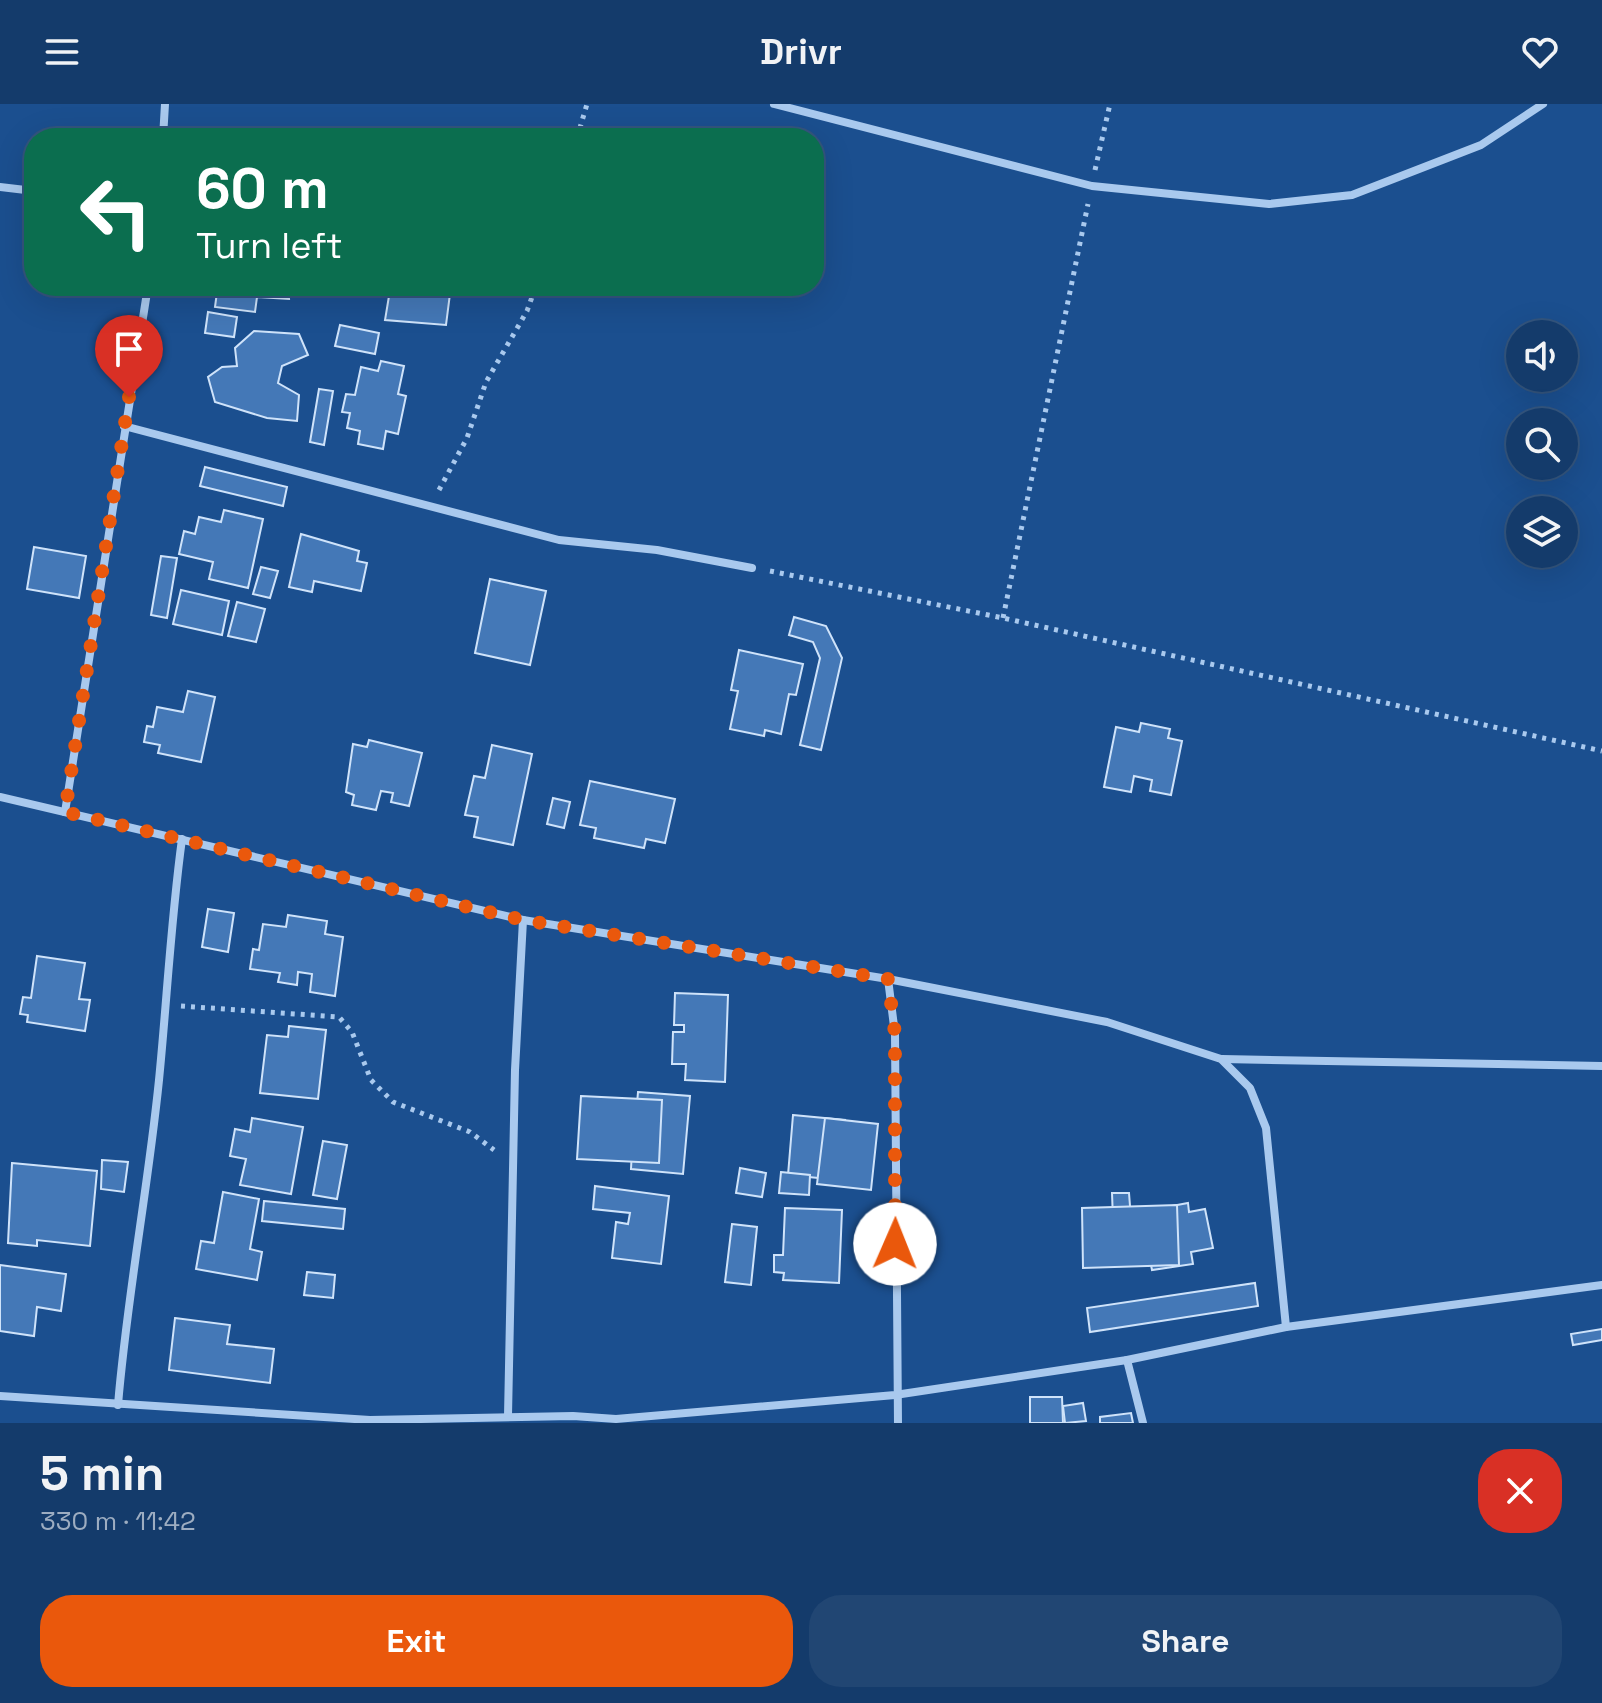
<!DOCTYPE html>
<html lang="en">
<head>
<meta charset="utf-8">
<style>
	:root { --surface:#143b6b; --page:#214673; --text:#f1f3f6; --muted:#9dadc1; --line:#33557e; --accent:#ea580c }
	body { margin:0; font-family:"Space Grotesk",sans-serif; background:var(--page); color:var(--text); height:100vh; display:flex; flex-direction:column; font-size:30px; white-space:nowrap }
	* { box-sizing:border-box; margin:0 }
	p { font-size:26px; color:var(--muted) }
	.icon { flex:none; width:44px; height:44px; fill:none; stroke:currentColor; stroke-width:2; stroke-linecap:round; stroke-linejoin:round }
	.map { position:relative; height:1319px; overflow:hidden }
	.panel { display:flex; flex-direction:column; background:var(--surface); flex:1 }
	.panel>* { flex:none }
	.banner { position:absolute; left:24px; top:24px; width:800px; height:168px; border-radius:32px; box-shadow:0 8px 32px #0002,0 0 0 2px var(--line); background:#0b6e4f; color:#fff; overflow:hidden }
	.tools { position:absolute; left:1506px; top:216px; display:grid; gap:16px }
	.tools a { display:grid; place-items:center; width:72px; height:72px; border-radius:50%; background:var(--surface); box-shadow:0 8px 32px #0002,0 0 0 2px var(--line); font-size:40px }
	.pin { position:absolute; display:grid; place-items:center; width:68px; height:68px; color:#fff; margin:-82px -34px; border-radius:50% 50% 50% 0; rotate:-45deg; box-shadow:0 0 8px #0007 }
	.pin .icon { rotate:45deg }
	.me { position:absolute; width:88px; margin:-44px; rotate:1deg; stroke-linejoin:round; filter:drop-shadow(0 0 6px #0008) }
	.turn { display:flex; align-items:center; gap:28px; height:168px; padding:0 40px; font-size:36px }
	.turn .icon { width:104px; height:104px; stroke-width:2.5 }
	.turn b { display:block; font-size:56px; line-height:68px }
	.round { display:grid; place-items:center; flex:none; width:84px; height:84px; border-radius:32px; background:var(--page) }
	.head { display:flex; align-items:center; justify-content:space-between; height:136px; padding:0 40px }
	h1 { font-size:48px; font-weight:700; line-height:60px }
	.action { display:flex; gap:16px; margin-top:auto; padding:16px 40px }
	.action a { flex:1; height:92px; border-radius:32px; background:var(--accent); color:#fff; font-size:32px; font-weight:700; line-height:92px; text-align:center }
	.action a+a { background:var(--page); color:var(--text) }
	header { display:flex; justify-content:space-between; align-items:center; height:104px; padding:0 40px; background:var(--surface); font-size:36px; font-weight:700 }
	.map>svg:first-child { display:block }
	.building { fill:#4478b7; stroke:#cfe3fa; stroke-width:2 }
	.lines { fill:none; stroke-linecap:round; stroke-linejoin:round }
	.path { stroke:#a9c9ee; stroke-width:5; stroke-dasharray:4 6; stroke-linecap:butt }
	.street { stroke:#a9c9ee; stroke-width:8 }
	.route { stroke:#ea580c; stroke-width:14; stroke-dasharray:0 25.2 }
</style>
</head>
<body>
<header><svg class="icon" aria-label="menu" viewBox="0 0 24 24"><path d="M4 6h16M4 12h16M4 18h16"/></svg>Drivr<svg class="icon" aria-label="heart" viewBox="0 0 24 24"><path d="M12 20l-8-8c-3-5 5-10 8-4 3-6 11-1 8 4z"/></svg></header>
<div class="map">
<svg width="1602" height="1319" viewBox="0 0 1602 1319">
	<rect width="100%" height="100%" fill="#1b4f8f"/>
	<g class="building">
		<polygon points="205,182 288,182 289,195 257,193 255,208 215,203 217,188 205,186"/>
		<polygon points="397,182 451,182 446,221 385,216 390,186 396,187"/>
		<polygon points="460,182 492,182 491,190 459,188"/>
		<polygon points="208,208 237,213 234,233 205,229"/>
		<polygon points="340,221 379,229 375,250 335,242"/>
		<polygon points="254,227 299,230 308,251 282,262 278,279 299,291 297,317 267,314 215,298 208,273 222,263 237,262 235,244"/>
		<polygon points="381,257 404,262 398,290 406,292 398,330 386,327 383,345 358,340 360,327 347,324 350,309 342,308 346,290 355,291 361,263 378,267"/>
		<polygon points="319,285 333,287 324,341 310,338"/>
		<polygon points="205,363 287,383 283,402 200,382"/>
		<polygon points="224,406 263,415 248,484 209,475 213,458 179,450 184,427 195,430 199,413 221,418"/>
		<polygon points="301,430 359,447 357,457 367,459 361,487 314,477 312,488 289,483"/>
		<polygon points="34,443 86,452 79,494 27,485"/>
		<polygon points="161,452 177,454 167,514 151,511"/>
		<polygon points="261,463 278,467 270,494 253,490"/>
		<polygon points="490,475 546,487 530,561 475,549"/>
		<polygon points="181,486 229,497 222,531 173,520"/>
		<polygon points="237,498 265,505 256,538 228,532"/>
		<polygon points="794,513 826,522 842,554 821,646 800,641 820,554 813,538 789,531"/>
		<polygon points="739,546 803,560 796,591 789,590 781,630 765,626 764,632 730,625 738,587 731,586"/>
		<polygon points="188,587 215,593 201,658 158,649 160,641 144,638 147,622 153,623 157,603 183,608"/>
		<polygon points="1141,619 1170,625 1168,634 1182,637 1171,691 1150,687 1152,676 1134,672 1131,688 1104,683 1116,623 1139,628"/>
		<polygon points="369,636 422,649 409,702 391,698 393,689 381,687 376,706 352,701 354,691 346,688 353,640 367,643"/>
		<polygon points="492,641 532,650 513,741 474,733 478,713 465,711 474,672 485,674"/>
		<polygon points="590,677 675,695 665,739 646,735 644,744 594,734 596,724 580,721"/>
		<polygon points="553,694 570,698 564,724 547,720"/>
		<polygon points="208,805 234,809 228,848 202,843"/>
		<polygon points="288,811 327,817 325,830 343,833 335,892 310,888 312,870 298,868 297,881 278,878 280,869 250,865 253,845 259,846 263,820 286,823"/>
		<polygon points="37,852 85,859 79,895 90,896 85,927 27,918 28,911 20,910 23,893 31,894"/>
		<polygon points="675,889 728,891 725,978 685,976 686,960 672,960 673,928 684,928 684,921 674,921"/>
		<polygon points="289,922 326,926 318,995 260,989 267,931 288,933"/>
		<polygon points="638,988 690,992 683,1070 631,1065 632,1046 618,1045 620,1010 636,1012"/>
		<polygon points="581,992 662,996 659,1059 577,1055"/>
		<polygon points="793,1011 845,1016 839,1076 788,1071"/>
		<polygon points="252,1014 303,1023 291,1090 240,1081 246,1055 230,1052 235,1025 250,1028"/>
		<polygon points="825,1014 878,1020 871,1086 817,1080"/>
		<polygon points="323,1037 347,1041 337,1095 313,1091"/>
		<polygon points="102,1056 128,1058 124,1088 101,1085"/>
		<polygon points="12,1059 97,1067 90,1142 37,1136 37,1142 8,1139"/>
		<polygon points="740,1064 766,1069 762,1093 736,1089"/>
		<polygon points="781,1068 810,1071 809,1091 779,1089"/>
		<polygon points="595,1082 669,1092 661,1160 612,1154 616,1118 628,1120 630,1109 593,1105"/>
		<polygon points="223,1088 259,1095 250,1145 262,1148 257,1176 196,1165 201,1137 214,1139"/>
		<polygon points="1112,1089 1129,1089 1131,1115 1113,1116"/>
		<polygon points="264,1097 345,1105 343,1125 262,1117"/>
		<polygon points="1188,1099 1189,1108 1205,1105 1213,1144 1191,1148 1193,1160 1152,1166 1149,1151 1128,1155 1121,1118 1163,1111 1161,1104"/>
		<polygon points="1177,1101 1179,1161 1083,1164 1082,1104"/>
		<polygon points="785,1104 842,1106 839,1179 783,1176 784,1169 774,1168 774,1151 783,1151"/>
		<polygon points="732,1120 757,1123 751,1181 725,1178"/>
		<polygon points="0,1161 66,1170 61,1207 37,1203 34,1232 0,1227"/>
		<polygon points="307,1168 335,1171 333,1194 304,1191"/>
		<polygon points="1255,1179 1258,1202 1090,1228 1087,1204"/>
		<polygon points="175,1214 230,1221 227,1240 274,1245 270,1279 169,1266"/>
		<polygon points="1602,1225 1602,1236 1573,1241 1571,1230"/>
		<polygon points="1030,1293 1062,1293 1063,1319 1030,1319"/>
		<polygon points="1083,1299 1086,1317 1065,1319 1063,1302"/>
		<polygon points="1131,1309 1133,1319 1100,1319 1100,1313"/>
	</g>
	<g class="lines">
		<g class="path">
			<polyline points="577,34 587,0"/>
			<polyline points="1095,66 1110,0"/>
			<polyline points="439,386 467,334 486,278 527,207 536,182"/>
			<polyline points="770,467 1003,514 1602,647"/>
			<polyline points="1003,514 1088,100"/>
			<polyline points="181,902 339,913 352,928 371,976 393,998 470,1028 494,1046"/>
		</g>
		<g class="street">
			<polyline points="774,0 1092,82 1269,100 1352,91 1481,41 1543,0"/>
			<polyline points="163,34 165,0"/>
			<polyline points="0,83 34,87"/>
			<polyline points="124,322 559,436 657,446 752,464"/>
			<polyline points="0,693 523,816 888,875 1107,918 1221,955 1250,984 1266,1024 1286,1223"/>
			<polyline points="65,708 148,182"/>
			<polyline points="888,875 895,930 898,1319"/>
			<polyline points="1222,955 1602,962"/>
			<polyline points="1127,1256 1143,1319"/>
			<polyline points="0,1292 370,1316 573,1312 616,1315 895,1291 1127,1256 1286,1223 1602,1181"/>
			<path d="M 118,1301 C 127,1192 148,1085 159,976 C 167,895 171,815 182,735"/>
			<polyline points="508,1312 515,966 523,816"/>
		</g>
	</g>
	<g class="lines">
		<polyline class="route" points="129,293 65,708 523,816 888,875 895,930 895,1140"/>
	</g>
</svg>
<div class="tools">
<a><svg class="icon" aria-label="sound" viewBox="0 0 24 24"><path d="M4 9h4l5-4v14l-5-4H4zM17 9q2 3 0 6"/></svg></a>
<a><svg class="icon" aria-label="search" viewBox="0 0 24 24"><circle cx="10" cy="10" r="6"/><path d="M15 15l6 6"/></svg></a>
<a><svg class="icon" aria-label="layers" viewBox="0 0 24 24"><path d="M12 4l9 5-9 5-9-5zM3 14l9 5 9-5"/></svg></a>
</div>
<div class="pin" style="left:129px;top:293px;background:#d93025"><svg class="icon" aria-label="arrive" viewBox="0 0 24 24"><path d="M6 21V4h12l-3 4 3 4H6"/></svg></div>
<svg class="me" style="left:895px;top:1140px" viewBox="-20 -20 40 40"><circle r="19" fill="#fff"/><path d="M0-13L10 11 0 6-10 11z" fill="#ea580c"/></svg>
<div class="banner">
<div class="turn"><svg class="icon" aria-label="left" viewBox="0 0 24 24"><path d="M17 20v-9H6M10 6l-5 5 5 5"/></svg><div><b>60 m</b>Turn left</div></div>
</div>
</div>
<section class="panel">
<div class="head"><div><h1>5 min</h1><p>330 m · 11:42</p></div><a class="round" style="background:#d93025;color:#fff"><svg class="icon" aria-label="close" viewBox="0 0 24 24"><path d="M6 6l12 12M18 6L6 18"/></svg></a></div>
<div class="action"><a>Exit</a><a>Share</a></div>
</section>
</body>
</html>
